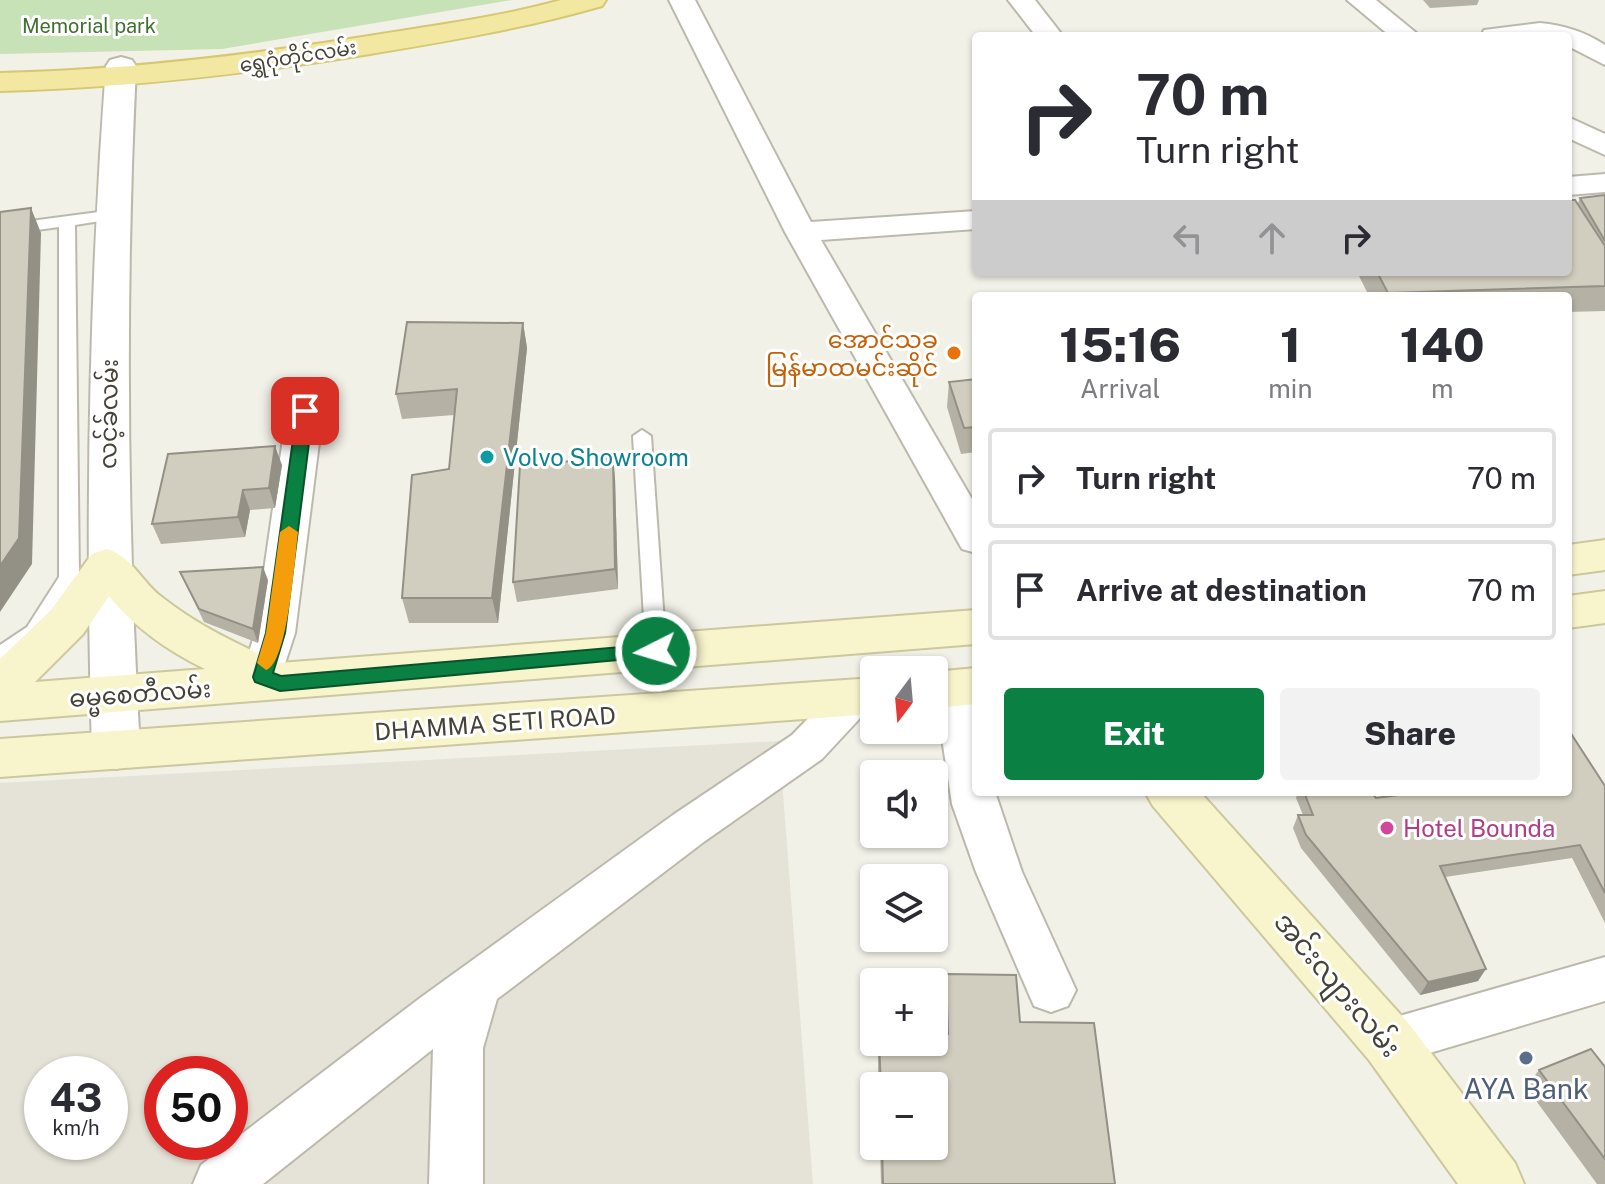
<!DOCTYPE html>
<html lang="en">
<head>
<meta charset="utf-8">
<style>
	:root { --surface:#fff; --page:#f2f2f3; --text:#2b2b33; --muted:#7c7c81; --line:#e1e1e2; --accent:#0b8043 }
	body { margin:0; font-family:"Public Sans","Noto Sans Myanmar",sans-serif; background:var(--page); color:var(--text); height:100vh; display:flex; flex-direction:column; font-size:30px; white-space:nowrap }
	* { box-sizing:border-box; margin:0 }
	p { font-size:26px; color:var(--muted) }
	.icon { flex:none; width:44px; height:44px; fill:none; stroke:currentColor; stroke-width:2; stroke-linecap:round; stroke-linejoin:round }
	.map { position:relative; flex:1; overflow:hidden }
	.details { position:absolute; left:972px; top:292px; width:600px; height:504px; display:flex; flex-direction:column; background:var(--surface); border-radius:8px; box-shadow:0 2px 6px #0004 }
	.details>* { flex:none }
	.banner { position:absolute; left:972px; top:32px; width:600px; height:244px; border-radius:8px; box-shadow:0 2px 6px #0004; background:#fff; color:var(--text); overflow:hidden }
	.needle { width:52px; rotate:196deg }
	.tools { position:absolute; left:860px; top:656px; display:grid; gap:16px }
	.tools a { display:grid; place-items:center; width:88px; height:88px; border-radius:8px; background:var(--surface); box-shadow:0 2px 6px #0004; font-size:40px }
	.speed { position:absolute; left:24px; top:1056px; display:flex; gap:16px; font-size:40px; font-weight:700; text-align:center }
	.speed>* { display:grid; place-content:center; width:104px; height:104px; border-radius:50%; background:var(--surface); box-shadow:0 2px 6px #0004; line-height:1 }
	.speed small { font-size:20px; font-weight:400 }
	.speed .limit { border:12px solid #d22; background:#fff; color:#111 }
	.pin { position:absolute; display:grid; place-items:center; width:68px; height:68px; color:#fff; margin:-34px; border-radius:16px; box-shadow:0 4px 12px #0006 }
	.me { position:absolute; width:88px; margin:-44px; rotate:265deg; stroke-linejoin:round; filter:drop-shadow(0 0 6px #0008) }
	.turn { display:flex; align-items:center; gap:28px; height:168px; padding:0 32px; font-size:36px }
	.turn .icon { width:104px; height:104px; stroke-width:2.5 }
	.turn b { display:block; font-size:56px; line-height:68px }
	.lanes { display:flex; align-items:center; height:76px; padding:0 32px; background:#0003; justify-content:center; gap:40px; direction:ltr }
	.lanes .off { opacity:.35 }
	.eta { display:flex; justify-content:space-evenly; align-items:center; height:136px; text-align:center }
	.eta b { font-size:48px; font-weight:800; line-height:56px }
	.button { display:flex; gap:16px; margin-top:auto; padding:16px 32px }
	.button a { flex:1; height:92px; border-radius:8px; background:var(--accent); color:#fff; font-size:32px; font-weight:800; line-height:92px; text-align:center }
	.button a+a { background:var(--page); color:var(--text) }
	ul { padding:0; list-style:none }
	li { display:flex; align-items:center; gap:24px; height:100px; margin:0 16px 12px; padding:0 16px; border:4px solid var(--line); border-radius:8px }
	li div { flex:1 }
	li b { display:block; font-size:30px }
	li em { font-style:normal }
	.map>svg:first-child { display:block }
	.residential { fill:#e5e3d7; fill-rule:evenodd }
	.green { fill:#c7e2b6 }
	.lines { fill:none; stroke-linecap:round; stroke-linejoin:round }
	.service-casing { stroke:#bcb9ac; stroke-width:4 }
	.minor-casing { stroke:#bcb9ac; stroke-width:4 }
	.tertiary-casing { stroke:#bcb9ac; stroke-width:4 }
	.secondary-casing { stroke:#ccc79d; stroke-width:4 }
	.primary-casing { stroke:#d6c773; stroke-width:4 }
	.service { fill:#fff; fill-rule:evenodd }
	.minor { fill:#fff; fill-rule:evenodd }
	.tertiary { fill:#fff; fill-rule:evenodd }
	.secondary { fill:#f8f4cc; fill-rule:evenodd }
	.primary { fill:#f2e8a1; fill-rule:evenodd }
	.wall { fill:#b5b1a4 }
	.shaded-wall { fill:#939086 }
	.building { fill:#d2cebf; stroke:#939086; stroke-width:2 }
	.route { fill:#0b8043; stroke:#07532c; stroke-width:2 }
	.slow { fill:#f59e0b }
	.food-dot { fill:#e8710a; stroke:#fff; stroke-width:3 }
	.culture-dot { fill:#0f9aa8; stroke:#fff; stroke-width:3 }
	.hotel-dot { fill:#d1479c; stroke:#fff; stroke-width:3 }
	.service-dot { fill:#5c6f8a; stroke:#fff; stroke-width:3 }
	.labels { text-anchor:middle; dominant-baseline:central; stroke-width:6; stroke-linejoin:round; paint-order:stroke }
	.far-park-label { font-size:20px; fill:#407032; stroke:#fff }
	.far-street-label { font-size:20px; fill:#454238; stroke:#fff }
	.food-label { font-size:24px; fill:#c56008; stroke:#fff; text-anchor:end }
	.street-label { font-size:24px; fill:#454238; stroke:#fff }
	.culture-label { font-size:24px; fill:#0d838f; stroke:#fff; text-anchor:start }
	.hotel-label { font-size:24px; fill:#b23c85; stroke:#fff; text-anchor:start }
	.near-street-label { font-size:28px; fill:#454238; stroke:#fff }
	.near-service-label { font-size:28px; fill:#4e5e75; stroke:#fff }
</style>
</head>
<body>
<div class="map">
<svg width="1605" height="1184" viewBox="0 0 1605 1184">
	<rect width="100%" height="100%" fill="#f2f1e8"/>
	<path class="residential" d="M 779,741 L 813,1184 L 0,1184 L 0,783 ZM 42,1074 L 110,1074 L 110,1142 L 42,1142 ZM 162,1074 L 230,1074 L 230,1142 L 162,1142 Z"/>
	<polygon class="green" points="0,0 512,0 222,49 0,54"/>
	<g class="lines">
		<g class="service-casing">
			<g id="service">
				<path d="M 114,210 L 122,215 L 119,218 L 75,225 L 79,577 C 59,614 43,647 0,661 L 0,645 L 27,627 L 59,577 L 59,227 L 0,235 L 0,225 Z"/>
				<polygon points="642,430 651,436 666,651 663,657 649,657 646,651 633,436"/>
			</g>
		</g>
		<g class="minor-casing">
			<g id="minor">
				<polygon points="669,0 695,0 811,222 976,211 976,229 821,240 976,506 976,553 962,549 785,232"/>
				<polygon points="1008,0 1035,0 1063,36 1036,36"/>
				<polygon points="1347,0 1376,0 1420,36 1390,36"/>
				<path d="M 1540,23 C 1564,25 1585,32 1605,45 L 1605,65 L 1568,46 L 1568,36 L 1481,36 L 1484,30 Z"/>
				<polygon points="1568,117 1605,134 1605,155 1568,138"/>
				<polygon points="1605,174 1605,192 1568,195 1568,177"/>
				<polygon points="305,399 318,403 323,411 295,633 277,688 262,693 247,688 241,677 255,633 287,411 292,403"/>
				<polygon points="954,672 969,676 976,692 976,792 995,792 1022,872 1076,990 1068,1006 1051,1012 1034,1006 976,872 952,804 934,686 939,676"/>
				<polygon points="856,681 871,685 874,703 822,759 705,841 497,999 483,1048 483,1184 429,1184 433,1049 263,1184 193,1184 201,1165 420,998 673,815 792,735 841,685"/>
				<polygon points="1605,957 1605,1001 1389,1065 1371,1059 1364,1042 1371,1025 1389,1019"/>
			</g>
		</g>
		<g class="tertiary-casing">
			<path id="tertiary" d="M 121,57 L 132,60 L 136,66 C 125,294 127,522 140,750 L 133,764 L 116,769 L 99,764 L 92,750 C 85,521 89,294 106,66 L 110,60 Z"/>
		</g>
		<g class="secondary-casing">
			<g id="secondary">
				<polygon points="1605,540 1605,570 1568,575 1568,545"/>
				<path d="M 107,549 C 133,557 142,583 163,598 C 199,626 237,644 279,663 L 976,610 L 976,644 L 0,721 L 0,659 L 51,610 L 92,554 ZM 109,596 C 135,628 168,651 205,669 L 35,682 L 83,634 Z"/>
				<polygon points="1605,591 1605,623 1568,628 1568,596"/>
				<polygon points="976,668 976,704 934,708 934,672"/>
				<polygon points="874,678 874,714 0,777 0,739"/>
				<polygon points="1145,792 1200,792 1409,1024 1515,1163 1524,1184 1458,1184 1369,1060 1153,806"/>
			</g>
		</g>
		<g class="primary-casing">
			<path id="primary" d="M 561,0 L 606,0 L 602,6 C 526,28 448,41 370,54 C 247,74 124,88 0,91 L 0,73 C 126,70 251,55 375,35 C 437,25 500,17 561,0 Z"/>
		</g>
		<use href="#service" class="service"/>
		<use href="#minor" class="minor"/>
		<use href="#tertiary" class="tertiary"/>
		<use href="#secondary" class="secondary"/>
		<use href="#primary" class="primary"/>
	</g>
	<g class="wall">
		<polygon points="1423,0 1479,0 1477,5 1430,8"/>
		<polygon points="1605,195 1605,311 1568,312 1568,296 1369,296 1357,272 1568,272 1578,203 1580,198"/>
		<polygon points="523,323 527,348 498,623 409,623 402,598 449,469 454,415 402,419 396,394"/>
		<polygon points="976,379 976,452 961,454 947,407 949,382"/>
		<polygon points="282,465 275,508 250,510 245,537 161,544 152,524"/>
		<polygon points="615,478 618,589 517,602 513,582"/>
		<polygon points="180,572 268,580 258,643 204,622"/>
		<polygon points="1605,786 1605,923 1572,858 1445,877 1478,981 1420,995 1301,848 1293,828 1298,815 1303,815 1296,798 1298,792 1371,792 1376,798"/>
		<polygon points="946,974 1020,1022 1115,1184 881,1184 880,1146 934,1146 934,1086 878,1086 878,1042 934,1042 944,1034 943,997"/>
		<polygon points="1605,1067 1605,1184 1597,1184 1526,1087 1539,1070"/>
	</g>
	<g class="shaded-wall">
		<polygon points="31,208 41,233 32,564 0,612 0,566"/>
		<polygon points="523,323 527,348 498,623 492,598"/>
		<polygon points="275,446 282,465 275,508 269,488"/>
		<polygon points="613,458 615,478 618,589 615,569"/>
		<polygon points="243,490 250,510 245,537 238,517"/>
		<polygon points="263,567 268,580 258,643 253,629"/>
		<polygon points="1486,969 1478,981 1420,995 1428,982"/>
	</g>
	<g class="building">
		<polygon points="1605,195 1605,241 1580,198"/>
		<polygon points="1568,200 1575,200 1605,246 1605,286 1388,293 1377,272 1568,272"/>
		<polygon points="31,208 19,538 0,566 0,212"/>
		<polygon points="407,322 523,323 492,598 402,598 412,475 449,469 457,389 396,394"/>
		<polygon points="976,379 976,427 964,428 949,382"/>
		<polygon points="275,446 269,488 243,490 238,517 152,524 168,454"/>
		<polygon points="613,458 615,569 513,582 520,465"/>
		<polygon points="263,567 253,629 199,609 180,572"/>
		<polygon points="1568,729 1605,786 1605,893 1580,845 1440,866 1486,969 1428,982 1306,835 1298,815 1313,815 1304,792 1371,792 1376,798 1421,792 1568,792"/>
		<polygon points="946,974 1016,975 1020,1022 1094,1023 1115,1184 883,1184 882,1146 934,1146 934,1086 881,1086 879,1042 934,1042 934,1033 948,1034"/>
		<polygon points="1591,1049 1605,1067 1605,1159 1539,1070"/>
	</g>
	<polygon class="route" points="305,406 313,411 285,633 273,673 281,676 656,644 665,651 662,656 280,691 255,682 253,677 266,633 297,411"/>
	<path class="slow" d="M 289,526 L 298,532 C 295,556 288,664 266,670 L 257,663 L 266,633 L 280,532 Z"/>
	<circle class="food-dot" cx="954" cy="353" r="8"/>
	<circle class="culture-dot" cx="487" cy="457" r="8"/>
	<circle class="hotel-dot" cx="1387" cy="828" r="8"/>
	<circle class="service-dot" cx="1526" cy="1058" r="8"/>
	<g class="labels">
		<g class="far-park-label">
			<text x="89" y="26">Memorial park</text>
		</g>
		<g class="far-street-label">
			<text transform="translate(298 56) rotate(-9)">ရွှေဂုံတိုင်လမ်း</text>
		</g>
		<g class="food-label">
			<text x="938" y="339">အောင်သုခ<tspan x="938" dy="28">မြန်မာထမင်းဆိုင်</tspan></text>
		</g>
		<g class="street-label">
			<text transform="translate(108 414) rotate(-89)">လင့်ခ်လမ်း</text>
			<text transform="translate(140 693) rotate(-4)">ဓမ္မစေတီလမ်း</text>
			<text transform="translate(495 723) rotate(-4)">DHAMMA SETI ROAD</text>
		</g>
		<g class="culture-label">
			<text x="503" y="457">Volvo Showroom</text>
		</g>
		<g class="hotel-label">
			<text x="1403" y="828">Hotel Bounda</text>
		</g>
		<g class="near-street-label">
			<text transform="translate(1338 984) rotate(50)">အင်းလျားလမ်း</text>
		</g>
		<g class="near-service-label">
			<text x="1526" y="1088">AYA Bank</text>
		</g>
	</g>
</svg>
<div class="tools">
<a><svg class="needle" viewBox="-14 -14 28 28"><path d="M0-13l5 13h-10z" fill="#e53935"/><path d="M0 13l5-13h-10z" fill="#7c7c81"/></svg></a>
<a><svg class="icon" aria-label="sound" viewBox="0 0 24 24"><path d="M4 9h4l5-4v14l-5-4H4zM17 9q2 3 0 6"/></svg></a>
<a><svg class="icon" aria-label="layers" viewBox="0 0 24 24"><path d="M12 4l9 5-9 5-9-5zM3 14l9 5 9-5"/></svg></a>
<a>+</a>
<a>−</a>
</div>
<div class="speed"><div>43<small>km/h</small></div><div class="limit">50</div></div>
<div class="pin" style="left:305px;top:411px;background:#d93025"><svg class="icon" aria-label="arrive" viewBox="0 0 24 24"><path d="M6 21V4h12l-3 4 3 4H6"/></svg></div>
<svg class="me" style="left:656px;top:651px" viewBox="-20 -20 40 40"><circle r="17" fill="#0b8043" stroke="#fff" stroke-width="3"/><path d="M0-11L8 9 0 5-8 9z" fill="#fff"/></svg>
<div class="banner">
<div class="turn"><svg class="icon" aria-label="right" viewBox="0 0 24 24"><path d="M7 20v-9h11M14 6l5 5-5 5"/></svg><div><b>70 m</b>Turn right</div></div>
<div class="lanes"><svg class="icon off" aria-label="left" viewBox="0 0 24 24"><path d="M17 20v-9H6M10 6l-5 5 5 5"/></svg><svg class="icon off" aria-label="ahead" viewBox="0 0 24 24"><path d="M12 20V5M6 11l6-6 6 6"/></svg><svg class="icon" aria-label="right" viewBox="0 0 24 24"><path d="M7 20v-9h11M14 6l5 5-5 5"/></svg></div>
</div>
<section class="details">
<div class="eta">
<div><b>15:16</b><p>Arrival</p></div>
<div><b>1</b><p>min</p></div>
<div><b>140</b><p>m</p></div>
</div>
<ul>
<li><svg class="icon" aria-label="right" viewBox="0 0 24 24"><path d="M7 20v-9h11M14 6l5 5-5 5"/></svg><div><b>Turn right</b></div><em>70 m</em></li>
<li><svg class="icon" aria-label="arrive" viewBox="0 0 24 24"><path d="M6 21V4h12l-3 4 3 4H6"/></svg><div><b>Arrive at destination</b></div><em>70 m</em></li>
</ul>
<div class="button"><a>Exit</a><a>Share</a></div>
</section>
</div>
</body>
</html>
